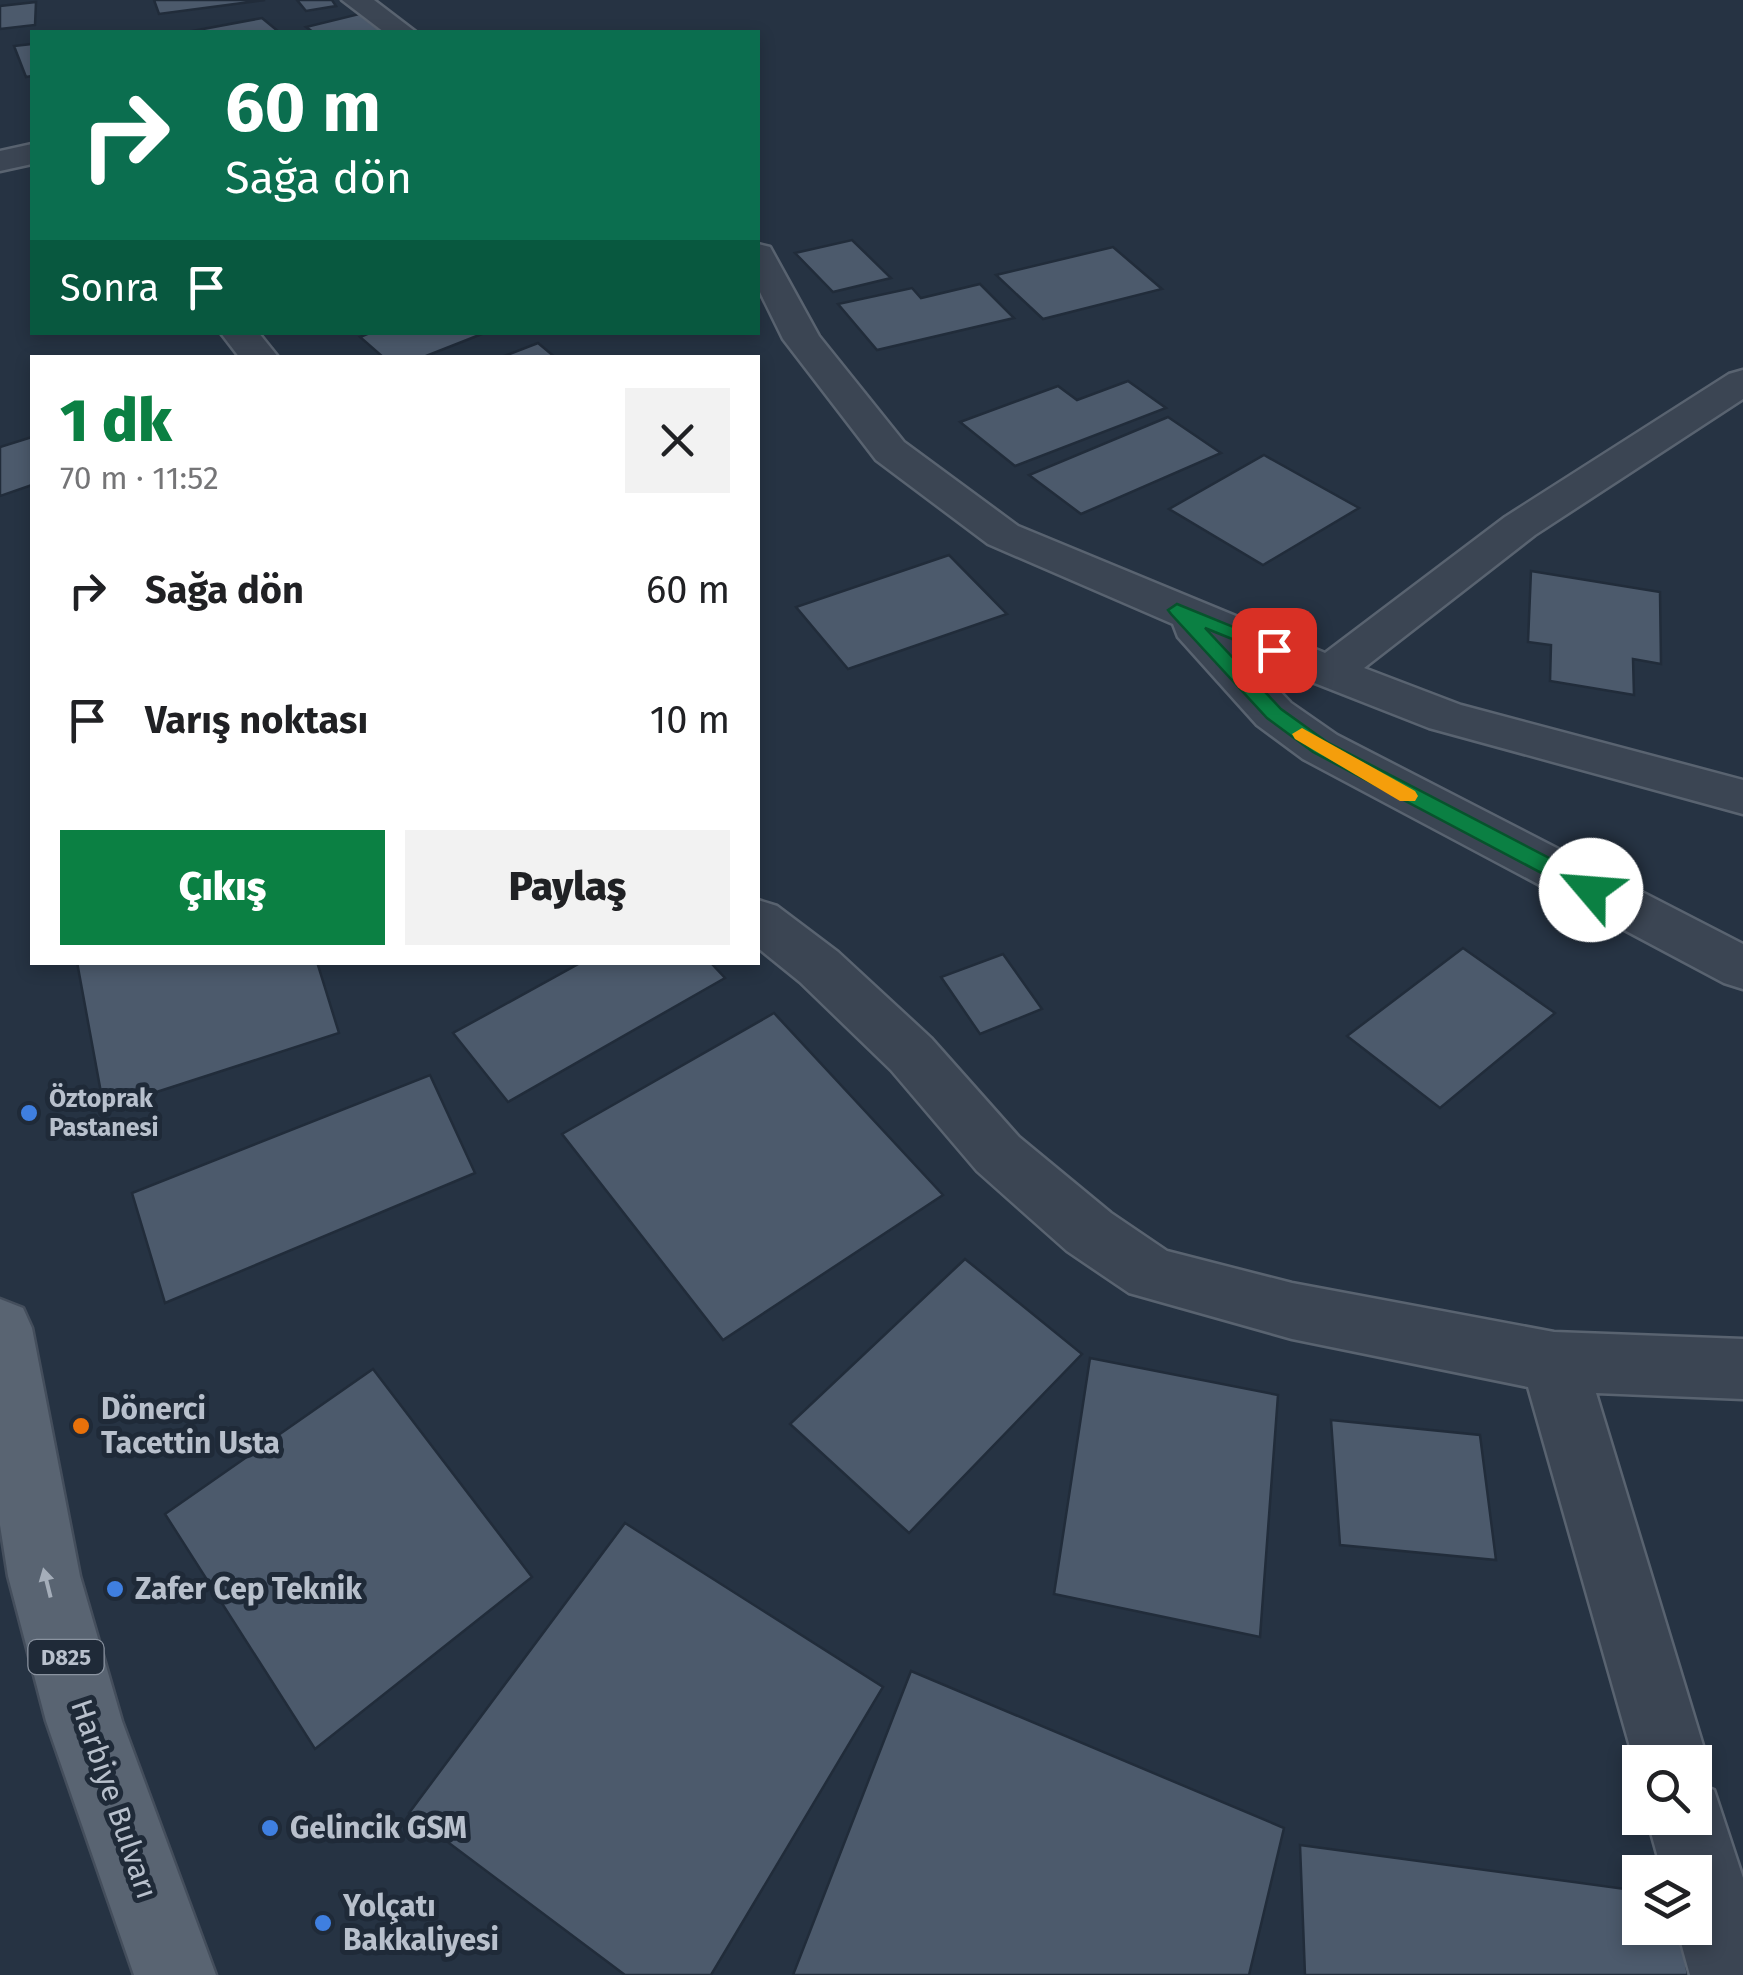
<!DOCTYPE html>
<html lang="tr">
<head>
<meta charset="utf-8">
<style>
	:root { --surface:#fff; --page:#f2f2f2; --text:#202124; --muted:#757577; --accent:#0b8043 }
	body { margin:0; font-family:"Fira Sans",sans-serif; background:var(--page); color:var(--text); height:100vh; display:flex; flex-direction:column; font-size:38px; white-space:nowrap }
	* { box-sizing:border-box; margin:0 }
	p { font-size:32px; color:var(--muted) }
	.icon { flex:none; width:55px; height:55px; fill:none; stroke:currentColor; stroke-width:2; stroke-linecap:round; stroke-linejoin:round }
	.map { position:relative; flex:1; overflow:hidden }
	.sheet { position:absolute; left:30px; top:355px; width:730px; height:610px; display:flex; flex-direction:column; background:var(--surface); border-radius:0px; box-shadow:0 5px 15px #0003 }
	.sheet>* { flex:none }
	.banner { position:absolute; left:30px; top:30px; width:730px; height:305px; border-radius:0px; box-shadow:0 5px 15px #0003; background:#0b6e4f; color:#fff; overflow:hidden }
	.fabs { position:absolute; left:1622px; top:1745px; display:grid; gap:20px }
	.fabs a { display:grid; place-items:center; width:90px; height:90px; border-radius:0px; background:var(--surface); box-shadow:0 5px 15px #0003; font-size:50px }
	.pin { position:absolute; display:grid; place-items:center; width:85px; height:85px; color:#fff; margin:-42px; border-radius:20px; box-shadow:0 5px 15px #0006 }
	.me { position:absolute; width:110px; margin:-55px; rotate:297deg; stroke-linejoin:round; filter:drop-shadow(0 0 8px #0008) }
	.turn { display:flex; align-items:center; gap:35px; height:210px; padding:0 30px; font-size:45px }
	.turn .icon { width:130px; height:130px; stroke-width:2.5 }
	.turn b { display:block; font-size:70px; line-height:85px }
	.then { display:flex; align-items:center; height:95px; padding:0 30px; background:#0003; gap:20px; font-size:38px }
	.round { display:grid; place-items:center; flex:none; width:105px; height:105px; border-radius:0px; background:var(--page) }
	.head { display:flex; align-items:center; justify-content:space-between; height:170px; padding:0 30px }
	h1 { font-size:60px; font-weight:800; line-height:75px; color:var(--accent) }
	.primary-button { display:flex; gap:20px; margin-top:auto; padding:20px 30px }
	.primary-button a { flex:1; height:115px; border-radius:0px; background:var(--accent); color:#fff; font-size:40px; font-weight:800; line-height:115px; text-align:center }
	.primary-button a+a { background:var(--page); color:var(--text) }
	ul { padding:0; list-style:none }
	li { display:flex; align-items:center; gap:30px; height:130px; padding:0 30px }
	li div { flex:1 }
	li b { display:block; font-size:38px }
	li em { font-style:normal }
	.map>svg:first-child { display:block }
	.building { fill:#4c5a6c; stroke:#212c3a; stroke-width:2.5 }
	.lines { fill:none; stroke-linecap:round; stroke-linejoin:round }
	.minor-casing { stroke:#596370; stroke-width:5 }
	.major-casing { stroke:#444e5c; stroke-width:5 }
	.minor { fill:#3b4553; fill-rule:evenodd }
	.major { fill:#596472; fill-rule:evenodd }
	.oneway { fill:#a5aeba }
	.route { fill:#0b8043; stroke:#07532c; stroke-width:2.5 }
	.slow { fill:#f59e0b }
	.shop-dot { fill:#3f7fe0; stroke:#1f2a38; stroke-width:4 }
	.food-dot { fill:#e8710a; stroke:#1f2a38; stroke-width:4 }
	.labels { text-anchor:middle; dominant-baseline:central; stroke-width:10; stroke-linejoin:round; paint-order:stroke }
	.shield { fill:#1f2a38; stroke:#8a93a0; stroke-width:2.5 }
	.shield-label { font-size:22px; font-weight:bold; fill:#b8c0cc }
	.poi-label { font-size:25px; font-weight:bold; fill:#b8c0cc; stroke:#1f2a38; text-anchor:start }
	.near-poi-label { font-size:30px; font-weight:bold; fill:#b8c0cc; stroke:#1f2a38; text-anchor:start }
	.near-street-label { font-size:30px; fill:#b8c0cc; stroke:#1f2a38 }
</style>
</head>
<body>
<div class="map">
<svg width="1743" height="1975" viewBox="0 0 1743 1975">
	<rect width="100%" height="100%" fill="#263343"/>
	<g class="building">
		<polygon points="154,0 265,0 159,14"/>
		<polygon points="297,0 332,0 336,6 306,11"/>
		<polygon points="36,2 35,25 0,29 0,6"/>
		<polygon points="359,14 383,32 313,32 306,27"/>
		<polygon points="262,18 279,32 187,32"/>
		<polygon points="32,44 32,76 26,77 14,46"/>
		<polygon points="852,240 891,278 833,292 795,253"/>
		<polygon points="1113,247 1162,289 1043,319 996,275"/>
		<polygon points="980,284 1014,318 877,350 838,304 912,288 921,298"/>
		<polygon points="372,332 487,332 421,358 384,358 360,337"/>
		<polygon points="538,343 556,358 499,358"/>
		<polygon points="1128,381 1166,408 1015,466 960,422 1058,386 1077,400"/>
		<polygon points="1168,417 1221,453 1081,514 1029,475"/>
		<polygon points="32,437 32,485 0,496 0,447"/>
		<polygon points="1264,455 1359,508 1263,565 1169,509"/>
		<polygon points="949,555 1007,614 848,669 796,607"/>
		<polygon points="1531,571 1660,592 1661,664 1633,659 1634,695 1550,681 1551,645 1528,642"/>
		<polygon points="1463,948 1555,1013 1440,1108 1347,1036"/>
		<polygon points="1003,954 1042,1009 980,1034 941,977"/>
		<polygon points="77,962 317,962 339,1033 104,1109"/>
		<polygon points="582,962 710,962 725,978 508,1102 453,1033"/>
		<polygon points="774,1013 943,1195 723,1340 562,1134"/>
		<polygon points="430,1075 475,1173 165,1303 132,1193"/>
		<polygon points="965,1259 1082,1354 909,1533 790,1424"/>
		<polygon points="1090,1358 1278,1395 1260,1637 1054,1594"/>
		<polygon points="373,1369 532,1577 315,1749 165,1514"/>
		<polygon points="1331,1420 1480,1435 1496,1560 1340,1545"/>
		<polygon points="625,1523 883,1687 711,1975 625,1975 409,1813"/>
		<polygon points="911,1671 1284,1828 1249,1975 793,1975"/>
		<polygon points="1300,1845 1640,1891 1640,1928 1680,1928 1688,1975 1305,1975"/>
	</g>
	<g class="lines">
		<g class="minor-casing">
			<g id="minor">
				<polygon points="342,0 374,0 416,32 384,32"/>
				<polygon points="32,144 32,164 0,171 0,151"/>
				<polygon points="758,244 770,247 819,336 904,442 1018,526 1325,653 1505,517 1729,374 1743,370 1743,399 1535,535 1364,668 1461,705 1743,780 1743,814 1429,728 1246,656 1291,703 1337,735 1743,944 1743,989 1724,983 1303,759 1257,725 1178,637 1173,624 988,544 876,460 783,339 758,288"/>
				<polygon points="220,332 258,332 279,358 240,358"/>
				<polygon points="758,900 777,906 838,952 931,1038 1019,1137 1111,1213 1167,1251 1292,1283 1554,1332 1743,1339 1743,1399 1596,1393 1708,1762 1699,1784 1714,1790 1743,1878 1743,1975 1690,1975 1677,1928 1695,1928 1695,1872 1662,1872 1647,1818 1695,1818 1695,1762 1640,1762 1640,1782 1528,1387 1292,1339 1129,1293 1067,1251 977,1171 891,1070 800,982 758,948"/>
			</g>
		</g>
		<g class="major-casing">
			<polygon id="major" points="0,1299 23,1308 32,1328 80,1576 122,1721 216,1975 134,1975 46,1721 8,1576 0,1525"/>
		</g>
		<use href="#minor" class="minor"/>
		<use href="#major" class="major"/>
	</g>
	<defs><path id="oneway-solid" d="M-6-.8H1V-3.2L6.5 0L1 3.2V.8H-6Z" transform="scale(2.5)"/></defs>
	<use class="oneway" href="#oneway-solid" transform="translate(47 1583) rotate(-104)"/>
	<polygon class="route" points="1177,604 1280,646 1280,655 1274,656 1205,628 1281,709 1327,742 1599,884 1602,890 1599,895 1583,895 1313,752 1267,718 1171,614 1168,610"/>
	<polygon class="slow" points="1302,728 1415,791 1418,796 1415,801 1400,801 1295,739 1292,734"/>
	<g class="shop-dot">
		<circle cx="29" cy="1113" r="10"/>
		<circle cx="115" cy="1589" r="10"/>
		<circle cx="270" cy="1828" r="10"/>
		<circle cx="323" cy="1923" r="10"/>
	</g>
	<circle class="food-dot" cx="81" cy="1426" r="10"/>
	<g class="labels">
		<rect class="shield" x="28.5" y="1640" width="75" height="34" rx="8"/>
		<g class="shield-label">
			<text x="66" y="1657">D825</text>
		</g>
		<g class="poi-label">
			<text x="49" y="1099">Öztoprak<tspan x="49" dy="29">Pastanesi</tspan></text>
		</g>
		<g class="near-poi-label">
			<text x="101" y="1409">Dönerci<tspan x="101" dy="34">Tacettin Usta</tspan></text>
			<text x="135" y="1589">Zafer Cep Teknik</text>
			<text x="290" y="1828">Gelincik GSM</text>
			<text x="343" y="1906">Yolçatı<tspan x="343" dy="34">Bakkaliyesi</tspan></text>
		</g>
		<g class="near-street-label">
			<text transform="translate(114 1799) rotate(71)">Harbiye Bulvarı</text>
		</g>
	</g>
</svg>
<div class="fabs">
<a><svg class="icon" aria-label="search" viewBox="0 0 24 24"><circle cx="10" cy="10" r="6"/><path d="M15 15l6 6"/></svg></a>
<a><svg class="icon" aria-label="layers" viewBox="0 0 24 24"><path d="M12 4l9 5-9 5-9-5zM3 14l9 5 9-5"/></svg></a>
</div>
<div class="pin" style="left:1274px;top:650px;background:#d93025"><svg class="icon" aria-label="arrive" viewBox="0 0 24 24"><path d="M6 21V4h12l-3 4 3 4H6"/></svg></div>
<svg class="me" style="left:1591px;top:890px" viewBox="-20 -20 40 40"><circle r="19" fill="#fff"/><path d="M0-13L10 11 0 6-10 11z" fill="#0b8043"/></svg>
<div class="banner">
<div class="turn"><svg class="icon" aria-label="right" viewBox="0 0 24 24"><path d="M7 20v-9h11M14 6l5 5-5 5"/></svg><div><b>60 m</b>Sağa dön</div></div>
<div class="then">Sonra<svg class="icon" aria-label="arrive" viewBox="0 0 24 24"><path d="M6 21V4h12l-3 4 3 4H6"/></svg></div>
</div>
<section class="sheet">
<div class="head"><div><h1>1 dk</h1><p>70 m · 11:52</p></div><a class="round"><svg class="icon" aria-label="close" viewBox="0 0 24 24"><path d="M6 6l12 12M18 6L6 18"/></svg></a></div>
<ul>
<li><svg class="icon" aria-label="right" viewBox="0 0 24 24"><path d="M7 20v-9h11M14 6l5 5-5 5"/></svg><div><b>Sağa dön</b></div><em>60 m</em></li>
<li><svg class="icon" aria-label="arrive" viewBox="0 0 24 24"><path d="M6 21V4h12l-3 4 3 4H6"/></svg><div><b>Varış noktası</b></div><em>10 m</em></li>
</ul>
<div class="primary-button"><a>Çıkış</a><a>Paylaş</a></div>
</section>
</div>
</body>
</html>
